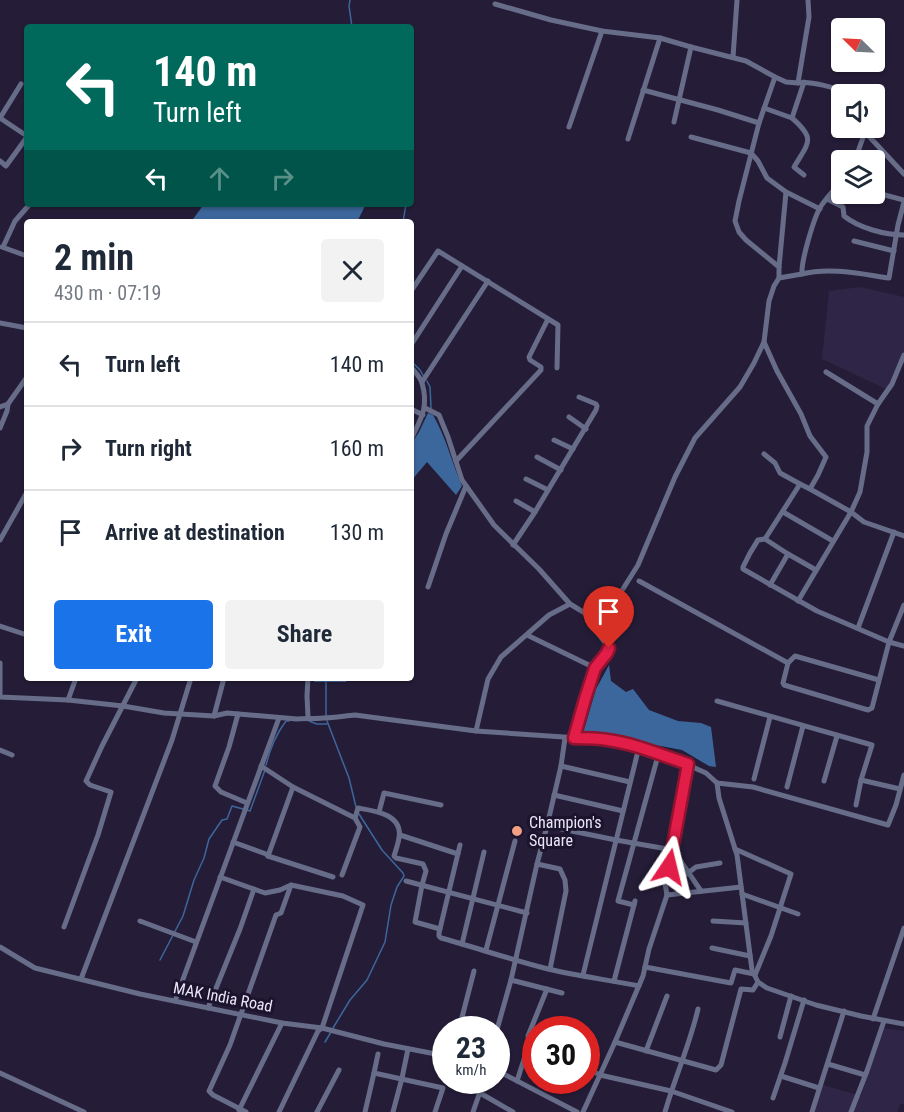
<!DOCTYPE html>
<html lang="en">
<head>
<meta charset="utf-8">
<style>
	:root { --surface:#fff; --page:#f2f2f3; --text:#1f2937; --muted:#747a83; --line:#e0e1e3; --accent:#1a73e8 }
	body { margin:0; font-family:"Roboto Condensed",sans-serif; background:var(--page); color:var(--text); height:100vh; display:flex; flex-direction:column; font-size:22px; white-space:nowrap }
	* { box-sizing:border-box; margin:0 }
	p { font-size:20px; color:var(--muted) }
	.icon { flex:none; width:33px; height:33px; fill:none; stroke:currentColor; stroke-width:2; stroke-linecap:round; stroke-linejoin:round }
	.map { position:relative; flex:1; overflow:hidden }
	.panel { position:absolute; left:24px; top:219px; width:390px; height:462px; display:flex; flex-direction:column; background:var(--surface); border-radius:6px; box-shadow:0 2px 4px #0004 }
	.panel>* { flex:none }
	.top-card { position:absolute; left:24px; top:24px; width:390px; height:183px; border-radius:6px; box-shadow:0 2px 4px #0004; background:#00695c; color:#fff; overflow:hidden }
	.needle { width:39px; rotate:294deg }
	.controls { position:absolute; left:831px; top:18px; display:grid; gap:12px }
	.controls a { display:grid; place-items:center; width:54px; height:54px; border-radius:6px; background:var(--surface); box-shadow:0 2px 4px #0004; font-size:30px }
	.speed { position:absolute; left:432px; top:1016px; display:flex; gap:12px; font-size:30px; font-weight:700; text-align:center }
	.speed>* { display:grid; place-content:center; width:78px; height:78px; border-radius:50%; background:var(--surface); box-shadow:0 2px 4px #0004; line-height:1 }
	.speed small { font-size:15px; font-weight:400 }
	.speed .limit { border:9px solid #d22; background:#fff; color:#111 }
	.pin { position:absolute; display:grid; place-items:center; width:51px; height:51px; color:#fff; margin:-62px -26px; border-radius:50% 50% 50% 0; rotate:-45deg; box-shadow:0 0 6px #0007 }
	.pin .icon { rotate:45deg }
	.me { position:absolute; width:66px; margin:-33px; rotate:10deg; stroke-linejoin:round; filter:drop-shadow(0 0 4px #0008) }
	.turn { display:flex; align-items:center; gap:21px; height:126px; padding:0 30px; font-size:27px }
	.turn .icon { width:78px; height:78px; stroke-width:2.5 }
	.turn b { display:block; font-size:42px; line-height:51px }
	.lanes { display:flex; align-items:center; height:57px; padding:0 30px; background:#0003; justify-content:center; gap:30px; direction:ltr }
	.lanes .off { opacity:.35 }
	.round { display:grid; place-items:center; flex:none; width:63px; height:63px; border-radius:6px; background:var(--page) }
	.headline { display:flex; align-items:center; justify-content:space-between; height:102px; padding:0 30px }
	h1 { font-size:36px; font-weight:700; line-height:45px }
	.cta { display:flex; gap:12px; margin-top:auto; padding:12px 30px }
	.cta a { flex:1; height:69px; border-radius:6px; background:var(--accent); color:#fff; font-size:24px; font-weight:700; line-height:69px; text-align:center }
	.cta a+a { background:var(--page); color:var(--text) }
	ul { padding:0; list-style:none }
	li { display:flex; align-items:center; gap:18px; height:84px; padding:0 30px; border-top:2px solid var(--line) }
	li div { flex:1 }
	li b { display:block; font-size:22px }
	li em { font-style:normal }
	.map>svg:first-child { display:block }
	.built { fill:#2f2546 }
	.water { fill:#3c679c }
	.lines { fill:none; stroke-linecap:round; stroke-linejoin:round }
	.stream { stroke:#3c679c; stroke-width:1.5 }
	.minor { stroke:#676d89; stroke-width:5 }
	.route-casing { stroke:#92132f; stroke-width:15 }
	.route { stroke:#e11d48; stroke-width:10 }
	.poi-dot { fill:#f39f84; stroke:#1c142d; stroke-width:2 }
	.labels { text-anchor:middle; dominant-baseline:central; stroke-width:6; stroke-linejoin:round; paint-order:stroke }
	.poi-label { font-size:16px; fill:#eae6f8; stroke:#1c142d; text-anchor:start }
	.street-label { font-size:16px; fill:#eae6f8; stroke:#1c142d }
</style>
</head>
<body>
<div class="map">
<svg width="904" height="1112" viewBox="0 0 904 1112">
	<rect width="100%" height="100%" fill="#251d38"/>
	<g class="built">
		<polygon points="860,287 904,297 904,359 886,389 822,359 829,291"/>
		<polygon points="883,1028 904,1031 904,1104 900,1104 897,1112 813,1112 823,1085 861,1096"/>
	</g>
	<g class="water">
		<polygon points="204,204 366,204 357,222 191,222"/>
		<path d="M 428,413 L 433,415 C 446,437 452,463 462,486 L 456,495 L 427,462 L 411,481 L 411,444 L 419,432 Z"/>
		<polygon points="609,665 611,681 626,692 633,689 649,710 678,721 701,723 711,727 716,767 709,766 682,750 650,744 623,736 583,733 596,689"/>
		<polygon points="314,678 347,678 346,682 314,682"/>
	</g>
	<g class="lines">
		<g class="stream">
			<polyline points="350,0 349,6 352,27"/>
			<polyline points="411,71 411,72"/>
			<polyline points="403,222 406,204"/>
			<polyline points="411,361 420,370 424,377"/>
			<polyline points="427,381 430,387 431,408"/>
			<polyline points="326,682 326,716"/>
			<polyline points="309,721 317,724 327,724"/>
			<polyline points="327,721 349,778 356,807"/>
			<path d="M 266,765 C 270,749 276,734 286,721 L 289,721"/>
			<polyline points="247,810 250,811 265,770"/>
			<polyline points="160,960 183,916 194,880 204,858 209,839 222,820 227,819 232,806 243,809"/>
			<polyline points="333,1028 350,1000 367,980 385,942 391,905 397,887 404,876 403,873 382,850 359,814"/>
			<polyline points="325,1042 331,1032"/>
		</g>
		<g class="minor">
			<path d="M 808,0 L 809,17 L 798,83 C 810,81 836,87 846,94"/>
			<polyline points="495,4 551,20 602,31 660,38 691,47"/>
			<polyline points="733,57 737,0"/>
			<polyline points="643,90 718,110 759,123"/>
			<polyline points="764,108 792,118"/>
			<polyline points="0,118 21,84"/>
			<polyline points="0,118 27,136"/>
			<polyline points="674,122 691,47 746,61 775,77"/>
			<polyline points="569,127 602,31"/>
			<polyline points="691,137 751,153 758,161 767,178 786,192 820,209"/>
			<polyline points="628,139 660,38"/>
			<polyline points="855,160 865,132 904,174"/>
			<polyline points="0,161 6,166 27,137"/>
			<path d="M 804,175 L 794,167 C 809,142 816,139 792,118 L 804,82"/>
			<polyline points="874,190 881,194 904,200"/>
			<path d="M 827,199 L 843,207 L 844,216 C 859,228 885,235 904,235"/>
			<polyline points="854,241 894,251"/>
			<polyline points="2,247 27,256"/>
			<polyline points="3,247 15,221 30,204"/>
			<polyline points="779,267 786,192"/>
			<path d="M 802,274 C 830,267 861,274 889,278 L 898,225 L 904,202"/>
			<polyline points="779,278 779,267 746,240 739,232 735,221 739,201 759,123 775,77 786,82 798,83"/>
			<polyline points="411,291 438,251 558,325 557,368"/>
			<polyline points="0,323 27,328"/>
			<polyline points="764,342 777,371 801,414 810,436 826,457 818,475 810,489 851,512 864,522 904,536"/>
			<polyline points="411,345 462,266"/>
			<path d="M 411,367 C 415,372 421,378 422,383 C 429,407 421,419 411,439"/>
			<polyline points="826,372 878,404"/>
			<polyline points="422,382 488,281"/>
			<polyline points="0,407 8,404 27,377"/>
			<polyline points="425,408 439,415 448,437 462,480 494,525 539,569 570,604"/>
			<polyline points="411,409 423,415"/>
			<polyline points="569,417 586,429"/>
			<polyline points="0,428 7,411 8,404"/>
			<polyline points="554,440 573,449"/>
			<polyline points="764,454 775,463 780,473 800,484"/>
			<polyline points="537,457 561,470"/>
			<polyline points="456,461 541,370 541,367 530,360 529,357 548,319"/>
			<polyline points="526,479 548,490"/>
			<path d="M 810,489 L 800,484 L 765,539 L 758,540 C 752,549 747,558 743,567 L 743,569 L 817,611 L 889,642 L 904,646"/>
			<polyline points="516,501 535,512"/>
			<polyline points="783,512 833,541"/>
			<polyline points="765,539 788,554 770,585"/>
			<polyline points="0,540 27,492"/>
			<polyline points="513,545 535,512 596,410 597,406 596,404 579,397"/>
			<polyline points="788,554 816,570"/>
			<polyline points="639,581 788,663"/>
			<polyline points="428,587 446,534 466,486"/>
			<polyline points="798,601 851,512 860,492 867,452 867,426 878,404 892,384 904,355"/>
			<polyline points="0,626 27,635"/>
			<polyline points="858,628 894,532"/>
			<polyline points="527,635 595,668"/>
			<path d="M 0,663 L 0,697 L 68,700 L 123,706 L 164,713 L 214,716 L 227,713 L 297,719 C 306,718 314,719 323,718 C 334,718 344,716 355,715 L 476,731 L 608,740 L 659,752 L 706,773 L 717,783 L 719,798 L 737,855 L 752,970 L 758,982 L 767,988 L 816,1005 L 861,1016 L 904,1024"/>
			<polyline points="879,680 795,656 788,663 783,683 784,685 868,710 872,708 889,642 904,605"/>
			<polyline points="68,700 76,678"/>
			<polyline points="717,701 872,745 861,780 856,805"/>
			<polyline points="238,714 229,747 215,786 221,792 247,803"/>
			<polyline points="214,716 224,678"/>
			<polyline points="308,717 307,696 308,678"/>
			<path d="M 476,731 L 488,679 L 501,657 L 549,615 L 570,604 L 598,621 L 616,600 L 638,565 L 675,477 L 695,438 L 740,387 L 754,363 L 764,342 L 769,301 L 774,286 L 779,278 L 802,274 C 801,261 814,217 821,206 C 827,197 835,189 842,180"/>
			<polyline points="574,738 584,699 595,668 609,650 609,648 594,628 598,621"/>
			<polyline points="0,750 12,755"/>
			<polyline points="261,766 293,787 268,856 333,877"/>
			<polyline points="561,766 630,782"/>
			<polyline points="754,779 770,717"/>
			<polyline points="861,780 900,789"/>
			<polyline points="824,781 837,736"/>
			<polyline points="717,783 753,787 888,825 896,805 904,775"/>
			<polyline points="293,787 355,818"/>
			<polyline points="787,787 803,726"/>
			<polyline points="554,795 623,811"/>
			<polyline points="379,812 384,793 441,805"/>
			<polyline points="547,826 616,840 673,850 701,891"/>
			<polyline points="400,835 458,854"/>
			<polyline points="233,842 266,854 268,856"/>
			<path d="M 460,845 L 439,933 L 439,936 L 441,938 C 477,948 512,960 548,969 C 578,976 609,980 639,986"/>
			<polyline points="735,849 791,874 771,936 755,975"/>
			<polyline points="537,864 560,869 565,880 566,891 550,969"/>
			<path d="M 342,875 L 360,827 L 355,818 L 358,808 C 375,811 403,814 399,838 C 398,844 396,850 394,856 L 396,858 L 423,864 L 426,871 L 422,885 L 415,922 L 440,929"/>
			<polyline points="220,877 265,893 280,890 291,885"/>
			<polyline points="406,881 527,913"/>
			<polyline points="665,883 677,881 696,867 720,863"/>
			<polyline points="742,894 798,914"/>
			<polyline points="667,895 741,887"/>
			<polyline points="634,905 618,901 659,752"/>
			<polyline points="140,921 196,942"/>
			<polyline points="713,921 746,923"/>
			<polyline points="64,927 98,835 111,792 90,785 86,781 102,746 137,678"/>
			<polyline points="462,944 484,852"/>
			<polyline points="0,947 35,968 140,994 282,1023 322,1028 384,1044 446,1056"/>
			<polyline points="712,948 750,956"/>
			<polyline points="486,950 515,841"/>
			<polyline points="645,967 731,983 735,970 754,974"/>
			<polyline points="583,975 639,747"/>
			<polyline points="81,979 172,740 191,678"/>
			<polyline points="511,980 562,993"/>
			<polyline points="614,981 635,901"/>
			<polyline points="175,1001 279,718"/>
			<polyline points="208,1008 240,929 254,889"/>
			<polyline points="873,1019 904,928"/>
			<polyline points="459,1029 474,971"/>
			<polyline points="496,1033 511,980 537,864 547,826 561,766 565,738"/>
			<polyline points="780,1037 791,996"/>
			<polyline points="615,1042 643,976 649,949 667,895 665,883 673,850 688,764"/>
			<polyline points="646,1051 667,996"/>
			<polyline points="378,1054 374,1073 443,1088 435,1112"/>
			<polyline points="828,1064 865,1075"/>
			<polyline points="586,1068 600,1075 671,1091 732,1112"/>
			<polyline points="496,1070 577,1112"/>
			<polyline points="0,1073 84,1112"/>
			<polyline points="781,1076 819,1088"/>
			<polyline points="517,1081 529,1044 528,1036 547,989"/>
			<polyline points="480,1093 513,1112"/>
			<polyline points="773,1098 785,1063 804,1000"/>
			<polyline points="239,1110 282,1023"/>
			<polyline points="246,1112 213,1095 209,1091 230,1045 276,915 281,913 291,885 343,896 363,905 322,1028 318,1031 279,1112"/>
			<polyline points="317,1112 339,1070"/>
			<polyline points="365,1112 374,1073"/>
			<polyline points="393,1112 402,1078 408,1049"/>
			<polyline points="473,1112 484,1080"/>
			<polyline points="583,1112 615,1042 716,1070 721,1065 741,989 753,990 758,982"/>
			<path d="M 665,1112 C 675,1077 690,1044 698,1009"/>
			<polyline points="812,1112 844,1011"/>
			<polyline points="851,1112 867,1071 884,1021"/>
		</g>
	</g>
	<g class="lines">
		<g class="route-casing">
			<path id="route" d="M 609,648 L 607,653 L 595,668 L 585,699 L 574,738 C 586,738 597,738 608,740 C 636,744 661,755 688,764 L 669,867"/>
		</g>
		<use href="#route" class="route"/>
	</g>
	<circle class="poi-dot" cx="517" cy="831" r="6"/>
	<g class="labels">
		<g class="poi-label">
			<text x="529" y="822">Champion's<tspan x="529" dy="18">Square</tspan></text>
		</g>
		<g class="street-label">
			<text transform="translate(223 997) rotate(11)">MAK India Road</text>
		</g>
	</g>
</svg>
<div class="controls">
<a><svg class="needle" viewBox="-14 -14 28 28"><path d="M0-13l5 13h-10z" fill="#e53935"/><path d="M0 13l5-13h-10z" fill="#747a83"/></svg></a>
<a><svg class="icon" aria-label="sound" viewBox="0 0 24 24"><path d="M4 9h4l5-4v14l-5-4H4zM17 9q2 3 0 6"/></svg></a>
<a><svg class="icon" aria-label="layers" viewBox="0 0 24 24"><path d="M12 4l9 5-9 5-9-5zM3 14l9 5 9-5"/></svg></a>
</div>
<div class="speed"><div>23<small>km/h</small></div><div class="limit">30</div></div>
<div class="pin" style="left:609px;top:648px;background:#d93025"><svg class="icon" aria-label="arrive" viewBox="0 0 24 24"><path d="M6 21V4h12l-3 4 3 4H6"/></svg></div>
<svg class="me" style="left:669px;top:867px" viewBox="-20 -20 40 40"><path d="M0-17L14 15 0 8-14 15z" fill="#e11d48" stroke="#fff" stroke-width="4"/></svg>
<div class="top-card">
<div class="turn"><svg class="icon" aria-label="left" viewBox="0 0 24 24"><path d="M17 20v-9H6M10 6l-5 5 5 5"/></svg><div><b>140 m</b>Turn left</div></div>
<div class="lanes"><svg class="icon" aria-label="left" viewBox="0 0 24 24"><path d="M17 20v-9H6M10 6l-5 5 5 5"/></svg><svg class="icon off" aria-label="ahead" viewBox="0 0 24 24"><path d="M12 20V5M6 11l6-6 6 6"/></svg><svg class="icon off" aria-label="right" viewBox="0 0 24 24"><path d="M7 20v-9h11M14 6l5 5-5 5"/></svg></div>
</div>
<section class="panel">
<div class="headline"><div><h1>2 min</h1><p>430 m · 07:19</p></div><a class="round"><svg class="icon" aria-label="close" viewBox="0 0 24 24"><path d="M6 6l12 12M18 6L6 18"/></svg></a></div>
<ul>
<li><svg class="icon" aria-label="left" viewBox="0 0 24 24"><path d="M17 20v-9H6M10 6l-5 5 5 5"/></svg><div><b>Turn left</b></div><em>140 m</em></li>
<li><svg class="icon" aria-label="right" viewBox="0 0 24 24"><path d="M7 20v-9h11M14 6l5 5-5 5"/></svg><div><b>Turn right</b></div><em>160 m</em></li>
<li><svg class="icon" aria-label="arrive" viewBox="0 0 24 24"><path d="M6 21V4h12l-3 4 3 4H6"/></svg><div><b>Arrive at destination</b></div><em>130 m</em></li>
</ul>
<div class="cta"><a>Exit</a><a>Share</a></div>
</section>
</div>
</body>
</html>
